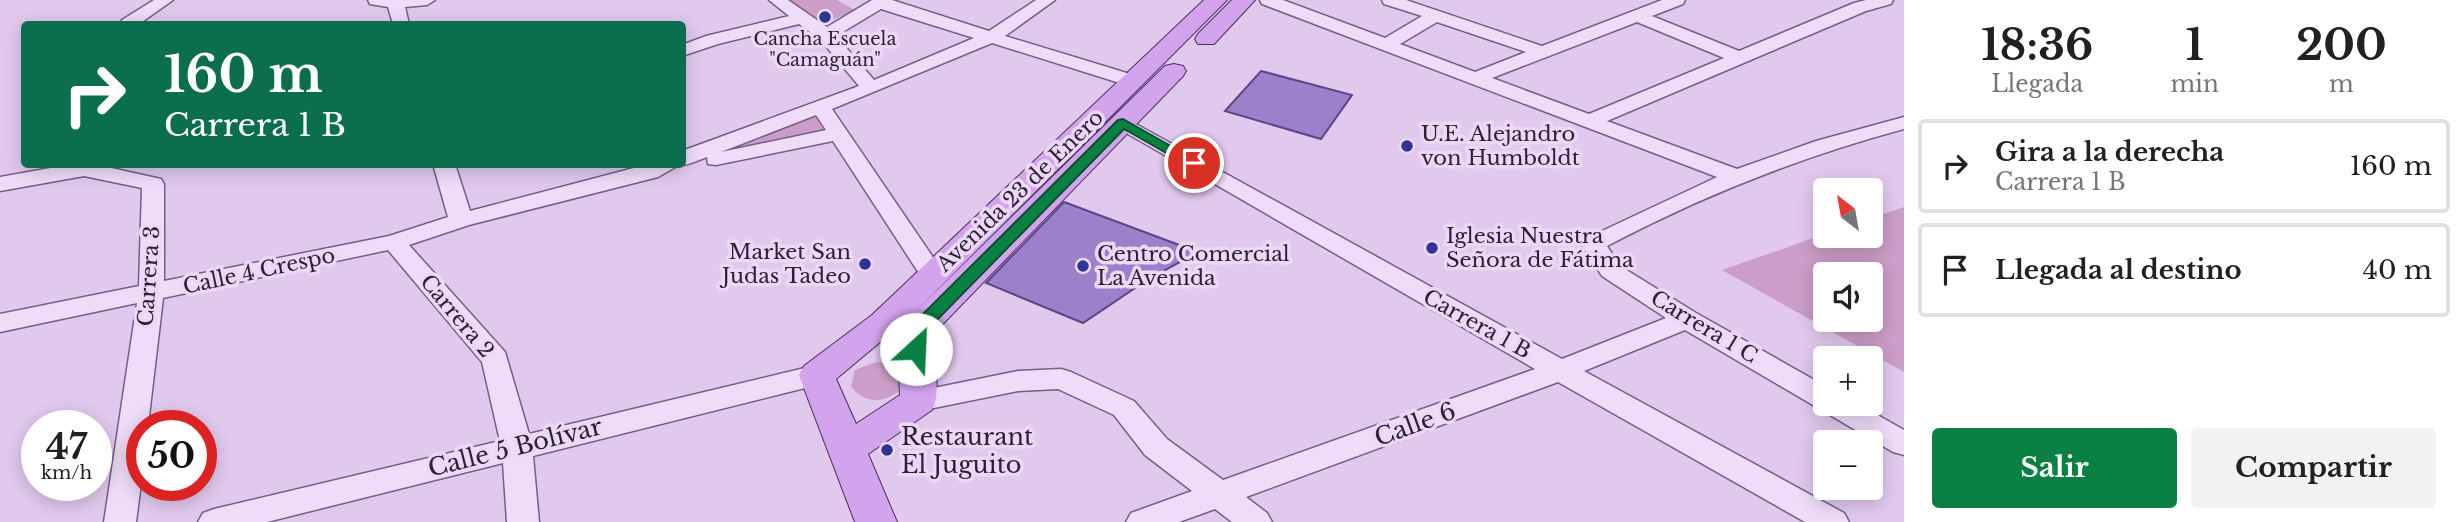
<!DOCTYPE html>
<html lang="es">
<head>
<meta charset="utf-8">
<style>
	:root { --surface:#fff; --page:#f2f2f2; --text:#202124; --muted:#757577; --line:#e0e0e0; --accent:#0b8043 }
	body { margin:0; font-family:"Libre Baskerville",serif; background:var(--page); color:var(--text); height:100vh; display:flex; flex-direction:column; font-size:26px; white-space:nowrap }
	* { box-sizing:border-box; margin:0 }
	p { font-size:23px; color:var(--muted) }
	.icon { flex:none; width:38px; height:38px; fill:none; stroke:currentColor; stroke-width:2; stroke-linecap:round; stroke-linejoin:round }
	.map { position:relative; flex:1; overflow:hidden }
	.sheet { display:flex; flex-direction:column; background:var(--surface); width:560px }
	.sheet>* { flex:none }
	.hud { position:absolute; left:21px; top:21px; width:665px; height:147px; border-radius:7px; box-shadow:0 4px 18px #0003; background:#0b6e4f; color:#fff; overflow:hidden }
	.needle { width:46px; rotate:329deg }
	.tools { position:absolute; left:1813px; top:178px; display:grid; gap:14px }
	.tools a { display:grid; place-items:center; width:70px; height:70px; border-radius:7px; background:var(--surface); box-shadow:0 4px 18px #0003; font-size:35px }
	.speed { position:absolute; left:21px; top:410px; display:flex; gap:14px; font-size:35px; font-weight:700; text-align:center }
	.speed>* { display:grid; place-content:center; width:91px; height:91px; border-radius:50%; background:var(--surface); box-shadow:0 4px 18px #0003; line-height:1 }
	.speed small { font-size:18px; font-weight:400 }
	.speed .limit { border:10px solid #d22; background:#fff; color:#111 }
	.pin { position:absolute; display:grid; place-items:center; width:60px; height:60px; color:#fff; margin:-30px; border:4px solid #fff; border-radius:50%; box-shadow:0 2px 7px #0007 }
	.me { position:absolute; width:77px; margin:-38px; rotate:25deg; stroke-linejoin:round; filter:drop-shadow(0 0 5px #0008) }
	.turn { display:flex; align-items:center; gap:24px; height:147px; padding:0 28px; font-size:32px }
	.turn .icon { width:91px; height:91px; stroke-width:2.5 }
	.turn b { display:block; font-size:49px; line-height:60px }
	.eta { display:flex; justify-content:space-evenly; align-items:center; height:119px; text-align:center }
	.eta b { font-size:42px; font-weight:700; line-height:49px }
	.action { display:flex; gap:14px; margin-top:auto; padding:14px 28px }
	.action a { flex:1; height:80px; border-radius:7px; background:var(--accent); color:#fff; font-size:28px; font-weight:700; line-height:80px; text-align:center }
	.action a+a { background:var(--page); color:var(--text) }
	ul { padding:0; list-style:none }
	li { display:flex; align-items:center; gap:21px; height:94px; margin:0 14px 10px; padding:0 14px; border:4px solid var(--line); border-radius:7px }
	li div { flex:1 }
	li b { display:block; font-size:26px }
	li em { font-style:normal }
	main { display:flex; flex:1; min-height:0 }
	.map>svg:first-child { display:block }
	.green { fill:#cc9dc8; fill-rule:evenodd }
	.building { fill:#9c80ca; stroke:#5d4488; stroke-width:2 }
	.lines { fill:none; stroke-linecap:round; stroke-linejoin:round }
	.minor-casing { stroke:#745e8a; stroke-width:3 }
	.major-casing { stroke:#423258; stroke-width:2 }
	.minor { fill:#efdcf8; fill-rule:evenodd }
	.major { fill:#d4a3ee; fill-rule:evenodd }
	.route { fill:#0b8043; stroke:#07532c; stroke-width:2 }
	.poi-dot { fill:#303497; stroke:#ecd8f5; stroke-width:2.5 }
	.labels { text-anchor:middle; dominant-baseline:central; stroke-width:7; stroke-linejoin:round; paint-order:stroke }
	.far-poi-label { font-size:18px; fill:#2c213a; stroke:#ecd8f5 }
	.poi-label { font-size:21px; fill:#2c213a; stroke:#ecd8f5; text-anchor:start }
	.street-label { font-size:21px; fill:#2c213a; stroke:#ecd8f5 }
	.near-street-label { font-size:24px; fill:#2c213a; stroke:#ecd8f5 }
	.near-poi-label { font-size:24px; fill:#2c213a; stroke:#ecd8f5; text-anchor:start }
</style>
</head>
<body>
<main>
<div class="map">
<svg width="1904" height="522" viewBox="0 0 1904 522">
	<rect width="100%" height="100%" fill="#e1c9ee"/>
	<g class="green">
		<polygon points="783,0 837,0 857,11 821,23"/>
		<polygon points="815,112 830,134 687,160"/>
		<path d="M 1904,207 L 1904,372 L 1722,270 L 1825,234 L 1871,236 L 1871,218 ZM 1825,275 L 1871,275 L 1871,320 L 1825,320 Z"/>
		<path d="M 876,362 L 889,363 L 902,371 L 904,386 C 890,403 863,406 851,386 L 855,370 Z"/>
	</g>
	<g class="building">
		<polygon points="1261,71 1352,95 1321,139 1225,111"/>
		<polygon points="1064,202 1198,252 1147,280 1083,323 986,283"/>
	</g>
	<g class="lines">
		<g class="minor-casing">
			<g id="minor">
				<polygon points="154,0 173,0 139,24 120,24 122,20"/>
				<polygon points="368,0 435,0 427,5 405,7 409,24 393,24 388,7 370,4"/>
				<path d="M 769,0 L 788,0 L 827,27 L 872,0 L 892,0 L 989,31 L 1036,0 L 1055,0 L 1005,36 L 1140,77 L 1143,81 L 1140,85 L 1126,85 L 992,43 L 832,109 L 945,275 L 942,281 L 933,283 L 924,281 L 833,141 L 716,165 L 708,164 L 707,157 C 698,160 688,166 679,165 L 658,177 L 469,225 L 409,245 L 505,352 L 529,434 L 817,365 L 827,368 L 831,375 L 827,382 L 817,385 L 533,456 L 539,522 L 507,522 L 503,463 L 267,522 L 198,522 L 203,513 L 214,509 L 500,441 L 482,362 L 388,250 L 163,298 L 148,425 L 142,425 L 142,476 L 136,522 L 104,522 L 137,303 L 0,332 L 0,314 L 139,286 L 142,188 L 84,176 L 0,191 L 0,177 L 73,164 L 93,164 L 161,179 L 164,184 L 164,281 L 389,236 L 448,217 L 433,164 L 455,164 L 470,211 L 649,164 L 682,164 L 682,151 L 859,86 L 820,39 L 799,24 L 718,44 L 682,56 L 682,45 L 706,36 L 789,16 ZM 881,9 L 974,38 L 874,80 L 836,36 ZM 816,115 L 826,130 L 721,152 Z"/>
				<path d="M 1260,0 L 1283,0 L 1385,38 L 1422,16 L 1384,4 L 1382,0 L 1406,0 L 1542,46 L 1662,0 L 1685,0 L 1683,4 L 1652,16 L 1739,51 L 1854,3 L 1866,0 L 1893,0 L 1891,4 L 1866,11 L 1607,121 L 1737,169 L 1816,141 L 1904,117 L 1904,129 C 1800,157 1702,196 1607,246 L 1620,266 L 1696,313 L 1825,386 L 1825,404 L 1858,404 L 1904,430 L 1904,455 L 1893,452 L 1685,330 L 1584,371 L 1844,513 L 1849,522 L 1805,522 L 1558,382 L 1246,497 L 1267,513 L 1272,522 L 1232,522 L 1215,509 L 1179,522 L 1126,522 L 1131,513 L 1192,491 L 1145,455 L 1114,415 L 1058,389 L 1018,391 L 919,411 L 909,408 L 905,401 L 909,394 L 919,391 L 1018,371 L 1061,369 L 1071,372 L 1134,401 L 1167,439 L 1223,480 L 1535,369 L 1116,127 L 1113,123 L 1116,119 L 1123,117 L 1562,359 L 1666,318 L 1602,276 L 1581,244 L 1585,239 L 1717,177 L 1262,4 ZM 1437,22 L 1526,52 L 1475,72 L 1400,44 ZM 1637,22 L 1724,58 L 1589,114 L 1492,78 Z"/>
			</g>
		</g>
		<g class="major-casing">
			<g id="major">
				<path d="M 1204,0 L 1227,0 L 911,316 L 1165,66 L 1174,64 L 1183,66 L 1186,71 L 1183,76 L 937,330 C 932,354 942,394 932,410 L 868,454 L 897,522 L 855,522 L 799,375 L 804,366 L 872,315 ZM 909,318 C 895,341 899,369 900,395 L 856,424 L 836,379 Z"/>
				<polygon points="1232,0 1255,0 1214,44 1198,44 1195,39 1198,34"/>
			</g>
		</g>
		<use href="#minor" class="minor"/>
		<use href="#major" class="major"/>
	</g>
	<polygon class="route" points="1123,119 1201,163 1199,166 1189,166 1124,129 929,328 922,353 910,353 907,349 915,322 1118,120"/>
	<g class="poi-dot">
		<circle cx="825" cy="17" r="7"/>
		<circle cx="1407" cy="146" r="7"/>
		<circle cx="1432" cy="248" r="7"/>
		<circle cx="865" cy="264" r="7"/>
		<circle cx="1083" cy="266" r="7"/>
		<circle cx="887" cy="450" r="7"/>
	</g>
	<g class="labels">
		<g class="far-poi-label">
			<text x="825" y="39">Cancha Escuela<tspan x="825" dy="21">"Camaguán"</tspan></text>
		</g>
		<g class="poi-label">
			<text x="1421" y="134">U.E. Alejandro<tspan x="1421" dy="24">von Humboldt</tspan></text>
			<text x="1446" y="236">Iglesia Nuestra<tspan x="1446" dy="24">Señora de Fátima</tspan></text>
			<text x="851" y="252" text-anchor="end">Market San<tspan x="851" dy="24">Judas Tadeo</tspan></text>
			<text x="1097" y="254">Centro Comercial<tspan x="1097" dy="24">La Avenida</tspan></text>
		</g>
		<g class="street-label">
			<text transform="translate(1020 191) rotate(-44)">Avenida 23 de Enero</text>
			<text transform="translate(259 271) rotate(-12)">Calle 4 Crespo</text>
			<text transform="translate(149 276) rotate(-86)">Carrera 3</text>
			<text transform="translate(457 316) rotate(50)">Carrera 2</text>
			<text transform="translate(1477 324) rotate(29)">Carrera 1 B</text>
			<text transform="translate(1704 327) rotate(31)">Carrera 1 C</text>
		</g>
		<g class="near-street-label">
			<text transform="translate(1415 424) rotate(-20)">Calle 6</text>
			<text transform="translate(515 447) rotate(-14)">Calle 5 Bolívar</text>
		</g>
		<g class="near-poi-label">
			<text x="901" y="436">Restaurant<tspan x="901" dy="28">El Juguito</tspan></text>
		</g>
	</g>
</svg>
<div class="tools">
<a><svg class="needle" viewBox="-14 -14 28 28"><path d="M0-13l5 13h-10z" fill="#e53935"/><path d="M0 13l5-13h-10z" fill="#757577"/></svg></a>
<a><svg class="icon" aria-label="sound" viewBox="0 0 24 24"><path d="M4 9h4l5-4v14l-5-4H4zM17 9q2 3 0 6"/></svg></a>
<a>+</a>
<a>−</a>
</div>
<div class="speed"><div>47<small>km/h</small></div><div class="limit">50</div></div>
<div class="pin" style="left:1194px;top:163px;background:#d93025"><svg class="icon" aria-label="arrive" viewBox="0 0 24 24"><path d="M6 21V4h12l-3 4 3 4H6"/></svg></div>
<svg class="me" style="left:916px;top:349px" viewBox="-20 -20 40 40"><circle r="19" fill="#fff"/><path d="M0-13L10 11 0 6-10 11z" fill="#0b8043"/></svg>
<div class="hud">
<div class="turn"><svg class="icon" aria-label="right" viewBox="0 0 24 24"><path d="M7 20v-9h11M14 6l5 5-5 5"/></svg><div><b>160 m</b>Carrera 1 B</div></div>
</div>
</div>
<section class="sheet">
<div class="eta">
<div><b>18:36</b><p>Llegada</p></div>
<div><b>1</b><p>min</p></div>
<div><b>200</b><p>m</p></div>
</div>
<ul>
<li><svg class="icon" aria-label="right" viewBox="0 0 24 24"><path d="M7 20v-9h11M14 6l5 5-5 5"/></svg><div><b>Gira a la derecha</b><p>Carrera 1 B</p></div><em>160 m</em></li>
<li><svg class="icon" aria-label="arrive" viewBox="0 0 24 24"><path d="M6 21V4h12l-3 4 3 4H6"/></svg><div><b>Llegada al destino</b></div><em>40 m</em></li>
</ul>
<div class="action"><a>Salir</a><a>Compartir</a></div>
</section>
</main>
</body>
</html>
